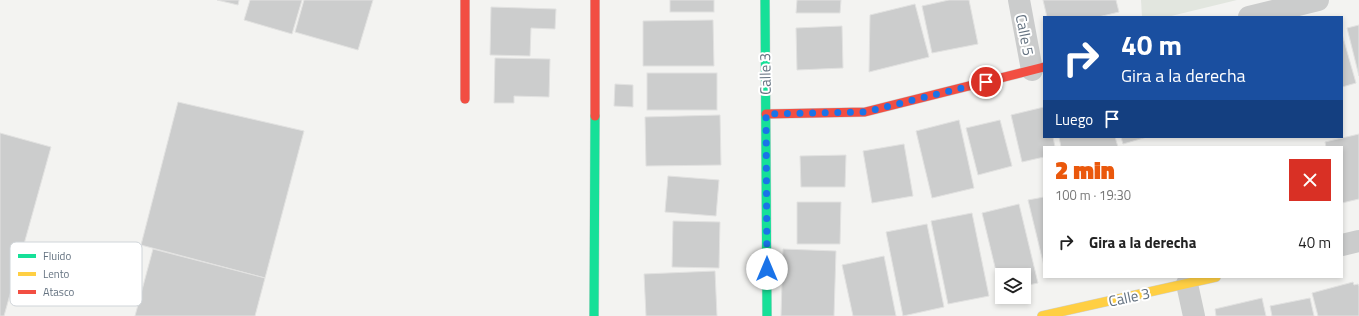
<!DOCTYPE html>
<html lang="es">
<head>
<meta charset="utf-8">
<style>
	:root { --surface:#fff; --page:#f2f2f2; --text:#222; --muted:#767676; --accent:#ea580c }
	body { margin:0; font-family:"Titillium Web",sans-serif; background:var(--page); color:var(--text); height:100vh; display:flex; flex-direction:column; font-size:15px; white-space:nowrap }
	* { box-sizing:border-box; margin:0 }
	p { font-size:13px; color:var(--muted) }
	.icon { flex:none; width:22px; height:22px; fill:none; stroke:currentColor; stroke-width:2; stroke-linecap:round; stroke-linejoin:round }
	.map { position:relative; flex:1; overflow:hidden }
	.side { position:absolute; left:1043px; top:146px; width:300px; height:132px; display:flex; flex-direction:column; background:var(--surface); border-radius:0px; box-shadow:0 2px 6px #0003 }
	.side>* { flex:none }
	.top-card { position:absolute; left:1043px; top:16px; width:300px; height:122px; border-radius:0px; box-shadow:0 2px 6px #0003; background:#1a4fa0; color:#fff; overflow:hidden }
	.buttons { position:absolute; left:995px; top:268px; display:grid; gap:8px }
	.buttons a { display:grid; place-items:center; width:36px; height:36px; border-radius:0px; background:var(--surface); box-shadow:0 2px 6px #0003; font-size:20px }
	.pin { position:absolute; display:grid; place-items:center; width:34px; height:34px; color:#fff; margin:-17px; border:2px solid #fff; border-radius:50%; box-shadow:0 1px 4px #0007 }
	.me { position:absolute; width:44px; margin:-22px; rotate:0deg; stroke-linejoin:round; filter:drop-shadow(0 0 3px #0008) }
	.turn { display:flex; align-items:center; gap:14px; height:84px; padding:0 12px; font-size:18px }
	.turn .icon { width:52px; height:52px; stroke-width:2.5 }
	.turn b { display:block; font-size:28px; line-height:34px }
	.then { display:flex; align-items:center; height:38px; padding:0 12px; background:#0003; gap:8px; font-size:15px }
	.round { display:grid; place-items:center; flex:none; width:42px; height:42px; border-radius:0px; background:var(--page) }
	.head { display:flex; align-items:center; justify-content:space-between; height:68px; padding:0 12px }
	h1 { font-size:24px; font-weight:800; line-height:30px; color:var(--accent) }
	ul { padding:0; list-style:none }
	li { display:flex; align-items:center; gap:12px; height:56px; padding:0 12px }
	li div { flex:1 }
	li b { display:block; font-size:15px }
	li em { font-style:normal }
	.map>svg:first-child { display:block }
	.green { fill:#e2e6df }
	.building { fill:#cccdcd; stroke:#e2e2e1 }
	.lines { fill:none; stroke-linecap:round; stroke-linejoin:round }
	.fast-casing { stroke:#d0d1d0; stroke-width:10 }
	.slow-casing { stroke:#d0d1d0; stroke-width:10 }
	.jam-casing { stroke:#d0d1d0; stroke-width:10 }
	.street { stroke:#cbcccc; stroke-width:22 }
	.fast { stroke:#16e098; stroke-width:9 }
	.slow { stroke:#ffcf43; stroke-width:9 }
	.jam { stroke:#f24e42; stroke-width:9 }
	.route { stroke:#1a73e8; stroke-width:7; stroke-dasharray:0 12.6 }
	.labels { text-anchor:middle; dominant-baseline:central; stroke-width:4; stroke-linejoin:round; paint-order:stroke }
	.street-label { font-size:15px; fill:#647280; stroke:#fff }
	.key { fill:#fff; stroke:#d0d5d9; stroke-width:1 }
	.key-label { font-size:11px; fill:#647280 }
</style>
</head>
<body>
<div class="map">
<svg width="1359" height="316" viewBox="0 0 1359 316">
	<rect width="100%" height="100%" fill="#f3f3f1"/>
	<polygon class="green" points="1141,0 1237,0 1167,17 1142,17"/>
	<g class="building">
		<polygon points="217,0 239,0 238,5"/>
		<polygon points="250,0 302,0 292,34 244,20"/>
		<polygon points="304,0 373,0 358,50 295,32"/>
		<rect x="670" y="0" width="44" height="12"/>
		<polygon points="797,0 841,0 840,13 796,13"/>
		<polygon points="949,0 969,0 978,44 932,53 922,6"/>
		<polygon points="1043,0 1116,0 1119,12 1098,17 1047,17"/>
		<polygon points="915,4 929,57 869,72 870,15"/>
		<polygon points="491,7 556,9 555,29 531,28 530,56 490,55"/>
		<polygon points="713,20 714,66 643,66 643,21"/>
		<polygon points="1359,25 1359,76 1347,28"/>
		<polygon points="842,26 843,68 797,70 796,28"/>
		<polygon points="1342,34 1356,83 1342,87"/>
		<polygon points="495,58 550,59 549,97 514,96 514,103 494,103"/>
		<rect x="647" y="73" width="70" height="37"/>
		<polygon points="615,84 633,85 633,107 614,106"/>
		<polygon points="178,102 304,131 265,278 141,245"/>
		<polygon points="1044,107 1044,137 1053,137 1055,147 1044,147 1044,157 1022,162 1011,115"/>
		<polygon points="720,115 721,165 646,166 645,117"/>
		<polygon points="959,120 974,188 932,198 916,131"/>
		<polygon points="1000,120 1012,166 978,175 966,128"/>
		<polygon points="0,133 51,147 4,316 0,316"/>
		<polygon points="1359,134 1359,199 1342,203 1342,147 1326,147 1325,142"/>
		<polygon points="1059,137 1115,137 1118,147 1061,147"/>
		<polygon points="1121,137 1147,137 1123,144"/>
		<polygon points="904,144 913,196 872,203 863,151"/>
		<polygon points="846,155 845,187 801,187 800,156"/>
		<polygon points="668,176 719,180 716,216 665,212"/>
		<polygon points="1044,197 1044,266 1028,200"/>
		<polygon points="797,202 841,202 840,244 797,244"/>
		<polygon points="1019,204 1038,283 1024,286 1024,275 1002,275 1001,292 982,213"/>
		<polygon points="972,213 989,296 948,304 931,221"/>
		<polygon points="673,221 720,222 719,268 672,267"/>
		<polygon points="927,224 944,307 903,316 886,232"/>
		<polygon points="153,249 265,278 255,316 135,316"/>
		<polygon points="783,249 836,251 834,316 781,316"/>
		<polygon points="884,256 896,316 853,316 842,265"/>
		<polygon points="715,271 717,316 646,316 644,274"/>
		<polygon points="1353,282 1354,285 1358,284 1359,286 1359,316 1318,316 1312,293"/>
		<polygon points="1262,298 1266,316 1216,316 1215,309"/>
		<polygon points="1310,298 1314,316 1272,316 1270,306"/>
	</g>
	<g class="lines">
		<g class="fast-casing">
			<g id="fast">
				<polyline points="765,0 767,316"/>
				<polyline points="594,316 595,116"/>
			</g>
		</g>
		<g class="slow-casing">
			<polyline id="slow" points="1042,316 1216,277"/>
		</g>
		<g class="jam-casing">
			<g id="jam">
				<polyline points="465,0 465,99"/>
				<polyline points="766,114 865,112 1044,67"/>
				<polyline points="595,116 595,0"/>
			</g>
		</g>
		<g class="street">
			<polyline points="1019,0 1032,70"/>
			<polyline points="1249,17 1318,0"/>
			<polyline points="1342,245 1359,241"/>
			<polyline points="1187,284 1194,316"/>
		</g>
		<use href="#fast" class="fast"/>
		<use href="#slow" class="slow"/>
		<use href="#jam" class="jam"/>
	</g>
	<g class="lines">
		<polyline class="route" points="767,269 766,114 865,112 986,82"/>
	</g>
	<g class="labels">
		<g class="street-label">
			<text transform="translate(1025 35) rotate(79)">Calle 5</text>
			<text transform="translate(765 74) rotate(-91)">Calle 3</text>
			<text transform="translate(1129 297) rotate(-12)">Calle 3</text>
		</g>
	</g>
	<rect x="10" y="242" width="132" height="64" rx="6" class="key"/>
	<rect x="18" y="254" width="18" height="4" fill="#16e098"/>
	<rect x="18" y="272" width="18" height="4" fill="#ffcf43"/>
	<rect x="18" y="290" width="18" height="4" fill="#f24e42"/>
	<g class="key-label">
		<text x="43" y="260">Fluido</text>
		<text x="43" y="278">Lento</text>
		<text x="43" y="296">Atasco</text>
	</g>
</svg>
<div class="buttons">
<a><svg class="icon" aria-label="layers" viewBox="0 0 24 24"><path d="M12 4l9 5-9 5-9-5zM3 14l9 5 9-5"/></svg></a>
</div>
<div class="pin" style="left:986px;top:82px;background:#d93025"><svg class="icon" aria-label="arrive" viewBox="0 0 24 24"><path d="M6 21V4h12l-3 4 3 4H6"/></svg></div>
<svg class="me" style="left:767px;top:269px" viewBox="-20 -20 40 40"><circle r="19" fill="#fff"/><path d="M0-13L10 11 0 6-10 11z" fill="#1a73e8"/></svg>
<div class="top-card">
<div class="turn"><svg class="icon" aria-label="right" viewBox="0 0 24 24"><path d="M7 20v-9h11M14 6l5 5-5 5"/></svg><div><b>40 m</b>Gira a la derecha</div></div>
<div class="then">Luego<svg class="icon" aria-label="arrive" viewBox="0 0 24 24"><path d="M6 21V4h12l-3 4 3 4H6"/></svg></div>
</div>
<section class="side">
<div class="head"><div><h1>2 min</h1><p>100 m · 19:30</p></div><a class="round" style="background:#d93025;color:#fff"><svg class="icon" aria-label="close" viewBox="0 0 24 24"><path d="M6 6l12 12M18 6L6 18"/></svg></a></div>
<ul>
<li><svg class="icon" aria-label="right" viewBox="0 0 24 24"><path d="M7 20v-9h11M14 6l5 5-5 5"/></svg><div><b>Gira a la derecha</b></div><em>40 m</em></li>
</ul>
</section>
</div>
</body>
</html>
